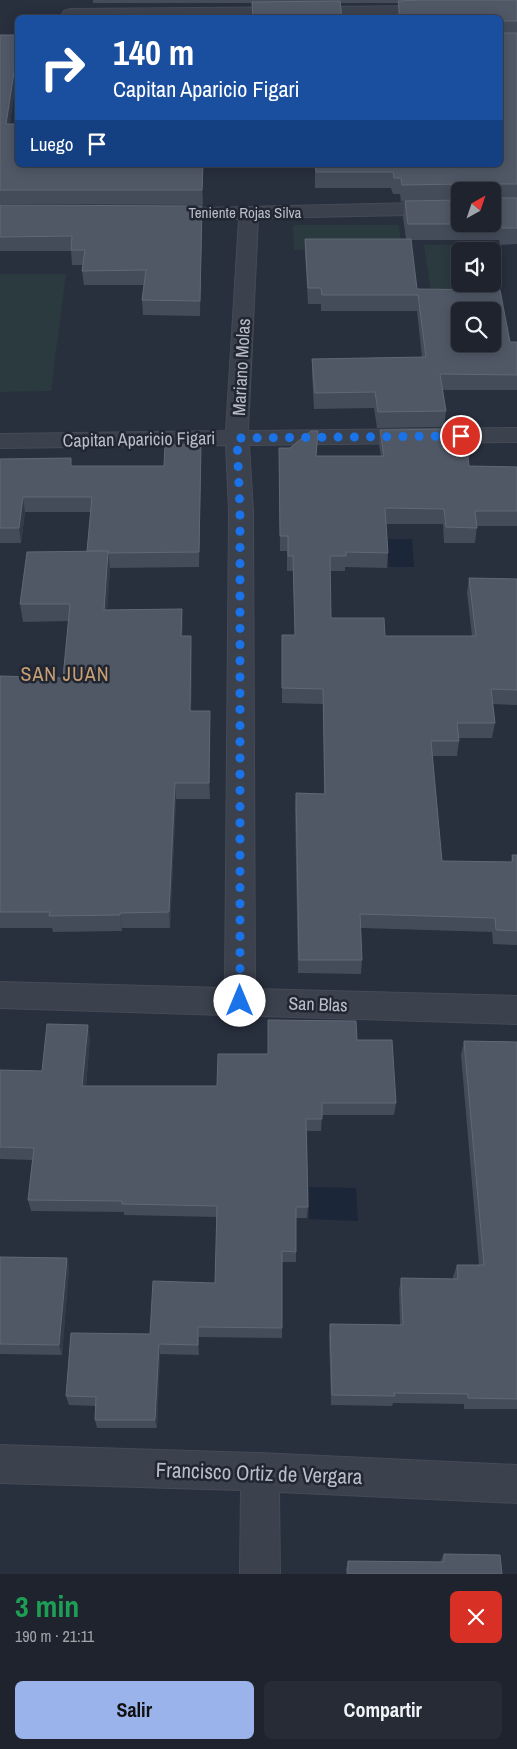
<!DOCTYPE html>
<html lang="es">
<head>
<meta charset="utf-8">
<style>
	:root { --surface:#1e232e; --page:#262b36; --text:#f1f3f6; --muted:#a1a4aa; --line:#3c404a; --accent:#9ab3eb }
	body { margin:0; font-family:"Archivo Narrow",sans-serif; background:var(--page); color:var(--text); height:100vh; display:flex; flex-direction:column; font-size:19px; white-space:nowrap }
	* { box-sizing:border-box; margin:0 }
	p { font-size:16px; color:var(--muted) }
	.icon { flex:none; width:28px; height:28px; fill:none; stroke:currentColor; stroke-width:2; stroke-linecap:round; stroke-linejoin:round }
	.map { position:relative; height:1574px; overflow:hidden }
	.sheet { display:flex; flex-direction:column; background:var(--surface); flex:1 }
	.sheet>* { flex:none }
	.hud { position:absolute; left:15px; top:15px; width:488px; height:152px; border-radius:8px; box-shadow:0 2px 12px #0003,0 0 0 1px var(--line); background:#1a4fa0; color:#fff; overflow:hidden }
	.needle { width:32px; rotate:40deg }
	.buttons { position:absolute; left:451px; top:182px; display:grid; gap:10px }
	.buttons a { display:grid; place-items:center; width:50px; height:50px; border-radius:8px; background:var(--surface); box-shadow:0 2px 12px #0003,0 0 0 1px var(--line); font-size:25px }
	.pin { position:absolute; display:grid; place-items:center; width:42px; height:42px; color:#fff; margin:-21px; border:2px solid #fff; border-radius:50%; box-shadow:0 1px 5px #0007 }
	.me { position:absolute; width:55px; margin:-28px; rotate:0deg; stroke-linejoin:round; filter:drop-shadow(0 0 4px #0008) }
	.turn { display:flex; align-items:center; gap:18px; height:105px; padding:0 15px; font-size:22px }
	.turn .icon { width:65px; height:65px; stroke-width:2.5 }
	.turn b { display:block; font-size:35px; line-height:42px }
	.then { display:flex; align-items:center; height:48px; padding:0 15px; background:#0003; gap:10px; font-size:19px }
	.round { display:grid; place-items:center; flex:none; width:52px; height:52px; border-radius:8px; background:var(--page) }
	.summary { display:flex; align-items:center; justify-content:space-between; height:85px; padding:0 15px }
	h1 { font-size:30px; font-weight:700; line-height:38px; color:#1e9e55 }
	.button { display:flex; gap:10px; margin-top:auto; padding:10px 15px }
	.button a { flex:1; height:58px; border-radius:8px; background:var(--accent); color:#111; font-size:20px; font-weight:700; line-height:58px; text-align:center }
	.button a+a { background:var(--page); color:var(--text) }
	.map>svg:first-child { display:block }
	.green { fill:#2a3a3e }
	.water { fill:#1c2639 }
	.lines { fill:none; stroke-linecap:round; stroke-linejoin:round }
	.minor-casing { stroke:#454b56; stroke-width:2 }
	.minor { fill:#3c424d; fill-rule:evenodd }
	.wall { fill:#444c5a; fill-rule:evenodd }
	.shaded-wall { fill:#333b4a }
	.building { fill:#505866; stroke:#606875; fill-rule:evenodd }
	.route { stroke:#1a73e8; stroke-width:9; stroke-dasharray:0 16.2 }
	.labels { text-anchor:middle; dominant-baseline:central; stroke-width:5; stroke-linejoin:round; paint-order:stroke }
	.far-street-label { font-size:15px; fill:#b8bdc8; stroke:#212732 }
	.street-label { font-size:18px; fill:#b8bdc8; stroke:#212732 }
	.quarter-label { font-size:20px; letter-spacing:1px; fill:#c89e73; stroke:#212732 }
	.near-street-label { font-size:21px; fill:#b8bdc8; stroke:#212732 }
</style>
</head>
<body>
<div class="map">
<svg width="517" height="1574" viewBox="0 0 517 1574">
	<rect width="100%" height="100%" fill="#282f3d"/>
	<g class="green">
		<polygon points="293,225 399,225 402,251 294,250"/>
		<polygon points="424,245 484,245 485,251 460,251 460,284 491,284 494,300 432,300"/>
		<polygon points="0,274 66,274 51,391 0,392"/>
	</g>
	<g class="water">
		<polygon points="386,539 412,539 414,567 389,567"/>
		<polygon points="309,1187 356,1188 358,1221 309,1219"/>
	</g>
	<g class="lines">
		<g class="minor-casing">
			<g id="minor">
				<polygon points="436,6 442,8 444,11 442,14 65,18 62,14 64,11 70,9"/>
				<polygon points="460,202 460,214 258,218 248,431 517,428 517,442 249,445 253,511 255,989 517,996 517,1024 0,1008 0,982 225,988 229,511 226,445 0,448 0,434 226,431 239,219 164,219 157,217 155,213 157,209"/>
				<polygon points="0,1445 260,1453 517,1465 517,1503 279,1492 280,1574 240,1574 241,1490 0,1483"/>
			</g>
		</g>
		<use href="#minor" class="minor"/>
	</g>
	<g class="wall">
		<path d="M 93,0 L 517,0 L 517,244 L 500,245 L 499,240 L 411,240 L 417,289 L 510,342 L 517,342 L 517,390 L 442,390 L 446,411 L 444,427 L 377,428 L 374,408 L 314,409 L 312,374 L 312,359 L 422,357 L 417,311 L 321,311 L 321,304 L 308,304 L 305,254 L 305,239 L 406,239 L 403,217 L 405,201 L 401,202 L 400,194 L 393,194 L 391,188 L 315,188 L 315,165 L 500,165 L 500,18 L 397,18 L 398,3 L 340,3 L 342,18 L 252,18 L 252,3 L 93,3 ZM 460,191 L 492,191 L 460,224 Z"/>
		<polygon points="0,35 18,35 18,80 16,80 10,124 203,174 203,205 0,204"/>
		<polygon points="0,205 202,221 200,316 143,315 142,300 144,285 84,285 82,271 83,265 72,265 71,251 0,251"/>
		<polygon points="380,430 452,447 469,466 517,467 517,526 477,526 475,543 444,543 443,524 386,524 388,553 387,568 345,567 345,571 330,571 331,618 385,636 472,636 467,593 469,578 517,579 517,705 493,704 495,723 492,738 459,738 459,741 457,756 432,756 442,861 511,862 512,855 517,855 517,945 493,944 492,932 361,928 362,960 361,974 298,973 295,808 296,793 324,794 323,704 282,703 282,635 295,635 293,571 287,571 287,551 280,551 279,448 317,456 381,456 379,445"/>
		<polygon points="0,459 72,466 164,466 201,460 199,567 110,568 107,610 182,609 182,636 192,653 191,711 210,728 210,799 176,799 170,928 122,928 122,931 53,932 52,928 0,928 0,676 63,678 69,621 23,622 20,604 87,551 91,512 25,512 21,543 0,543"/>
		<polygon points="90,1037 86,1086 217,1086 268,1054 357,1040 396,1103 394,1115 322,1115 321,1131 307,1131 308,1207 307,1218 296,1218 296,1262 282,1262 282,1338 199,1337 199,1355 160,1354 157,1428 97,1428 95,1420 96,1406 69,1405 66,1396 150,1334 215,1283 217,1217 124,1215 124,1212 31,1211 28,1200 32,1160 0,1159 0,1070 42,1071"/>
		<polygon points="464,1041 517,1042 517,1409 464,1409 464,1404 393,1403 392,1406 331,1405 329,1336 330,1324 400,1325 399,1290 401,1278 453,1279 453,1277 457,1265 479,1265 461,1055"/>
		<polygon points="0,1257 67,1258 69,1268 62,1355 0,1354"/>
		<polygon points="444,1554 502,1574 346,1574 346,1569 348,1561 440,1562"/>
	</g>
	<g class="shaded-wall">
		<polygon points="15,66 16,80 8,138 6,124"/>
		<polygon points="203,165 203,205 202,190"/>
		<polygon points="202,206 202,221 200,316 200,301"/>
		<polygon points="201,445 201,460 199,567 199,552"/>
		<polygon points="23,497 25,512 21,543 19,528"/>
		<polygon points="108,551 110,569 106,627 104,610"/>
		<polygon points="182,609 183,626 182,653 181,636"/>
		<polygon points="191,636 192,653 191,728 190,711"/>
		<polygon points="210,711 210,799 209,783"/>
		<polygon points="175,783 176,799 170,928 169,912"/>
		<polygon points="120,913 122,928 122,931 120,915"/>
		<polygon points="88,1025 90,1037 85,1098 82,1086"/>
		<polygon points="67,1258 69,1268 62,1355 59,1345"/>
		<polygon points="198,1327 199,1337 199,1355 198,1345"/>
		<polygon points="159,1344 160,1354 157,1428 155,1420"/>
	</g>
	<g class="building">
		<polygon points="421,0 517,0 517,21 501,21 501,33 517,33 517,184 493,184 493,198 517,198 517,228 502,228 501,224 476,224 492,224 492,191 464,191 464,186 462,184 402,185 401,178 394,178 393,172 316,172 315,165 500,165 500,73 503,73 500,62 500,18 488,18 487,15 400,15 398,1"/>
		<polygon points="340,1 342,18 253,18 252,2"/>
		<polygon points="0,35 18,35 18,66 15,66 6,124 18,124 18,165 203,165 202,190 0,190"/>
		<polygon points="460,200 460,224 408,224 405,201"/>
		<polygon points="0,205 202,206 200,301 142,300 146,270 82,271 85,250 71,250 72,236 0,237"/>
		<path d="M 305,239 L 411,239 L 417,289 L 500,290 L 510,342 L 517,342 L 517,375 L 440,374 L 446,411 L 378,412 L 375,392 L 315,393 L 312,359 L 426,357 L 418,295 L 322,295 L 321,288 L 308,288 ZM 460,311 L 492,311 L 492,344 L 460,344 Z"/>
		<polygon points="449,429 452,447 467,447 469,466 517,467 517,511 475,511 477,528 446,527 444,509 385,508 388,553 346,552 346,556 330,556 331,618 384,618 385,636 476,636 469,578 517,579 517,690 491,689 495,723 457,723 459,741 431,741 442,861 513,862 512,855 517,855 517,931 496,930 495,918 360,914 362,960 299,960 296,793 325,794 323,689 282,688 282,635 295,635 293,556 288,556 288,536 280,536 279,448 290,448 311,431 318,431 316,456 384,456 380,430"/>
		<polygon points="165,445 201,445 199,552 108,553 108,551 87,551 92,497 23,497 19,528 0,528 0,459 71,458 71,466 164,466"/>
		<polygon points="108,551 104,610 182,609 181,636 191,636 190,711 210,711 209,783 175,783 169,912 120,913 120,915 49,916 50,912 0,912 0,676 63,678 70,604 20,604 27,552"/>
		<polygon points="268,1020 356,1021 357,1040 392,1040 396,1103 322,1103 322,1119 306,1119 308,1207 296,1207 296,1252 282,1251 282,1328 198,1327 198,1345 159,1344 155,1420 95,1420 96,1397 66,1396 71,1333 150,1334 153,1281 215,1283 217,1206 122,1204 122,1201 28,1200 34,1148 0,1147 0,1070 42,1071 47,1024 88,1025 82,1086 217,1086 218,1054 268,1054"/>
		<polygon points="464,1041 517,1042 517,1399 468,1398 468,1394 394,1393 395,1396 332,1395 330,1324 403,1325 401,1278 458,1279 457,1265 484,1265"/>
		<polygon points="0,1257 67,1258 59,1345 0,1344"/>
		<polygon points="444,1554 500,1555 502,1574 348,1574 348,1561 444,1562"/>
	</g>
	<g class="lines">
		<polyline class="route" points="240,1001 240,511 237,438 461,436"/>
	</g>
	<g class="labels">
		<g class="far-street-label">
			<text x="245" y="212">Teniente Rojas Silva</text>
		</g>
		<g class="street-label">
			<text transform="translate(241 367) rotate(-87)">Mariano Molas</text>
			<text transform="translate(139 439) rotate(-1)">Capitan Aparicio Figari</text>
			<text transform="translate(318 1004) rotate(2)">San Blas</text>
		</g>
		<g class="quarter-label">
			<text x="65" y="673">SAN JUAN</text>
		</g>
		<g class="near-street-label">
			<text transform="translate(259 1473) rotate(2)">Francisco Ortiz de Vergara</text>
		</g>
	</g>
</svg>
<div class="buttons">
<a><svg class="needle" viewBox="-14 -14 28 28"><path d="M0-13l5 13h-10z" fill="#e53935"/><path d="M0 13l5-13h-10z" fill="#a1a4aa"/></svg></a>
<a><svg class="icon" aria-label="sound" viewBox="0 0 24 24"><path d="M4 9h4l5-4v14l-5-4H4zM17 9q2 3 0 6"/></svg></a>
<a><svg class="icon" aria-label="search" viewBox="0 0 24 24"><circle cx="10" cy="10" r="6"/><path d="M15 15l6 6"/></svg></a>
</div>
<div class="pin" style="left:461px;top:436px;background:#d93025"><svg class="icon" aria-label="arrive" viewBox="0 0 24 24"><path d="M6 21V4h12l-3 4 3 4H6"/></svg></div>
<svg class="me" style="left:240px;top:1001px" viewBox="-20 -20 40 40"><circle r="19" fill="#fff"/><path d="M0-13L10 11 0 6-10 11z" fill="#1a73e8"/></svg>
<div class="hud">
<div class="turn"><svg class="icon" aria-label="right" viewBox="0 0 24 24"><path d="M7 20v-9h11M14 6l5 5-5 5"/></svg><div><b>140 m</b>Capitan Aparicio Figari</div></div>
<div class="then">Luego<svg class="icon" aria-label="arrive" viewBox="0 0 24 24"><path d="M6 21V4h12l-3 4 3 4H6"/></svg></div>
</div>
</div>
<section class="sheet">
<div class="summary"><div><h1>3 min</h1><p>190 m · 21:11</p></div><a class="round" style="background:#d93025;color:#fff"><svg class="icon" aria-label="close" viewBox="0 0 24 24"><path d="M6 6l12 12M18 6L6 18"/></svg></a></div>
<div class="button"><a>Salir</a><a>Compartir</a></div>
</section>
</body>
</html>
